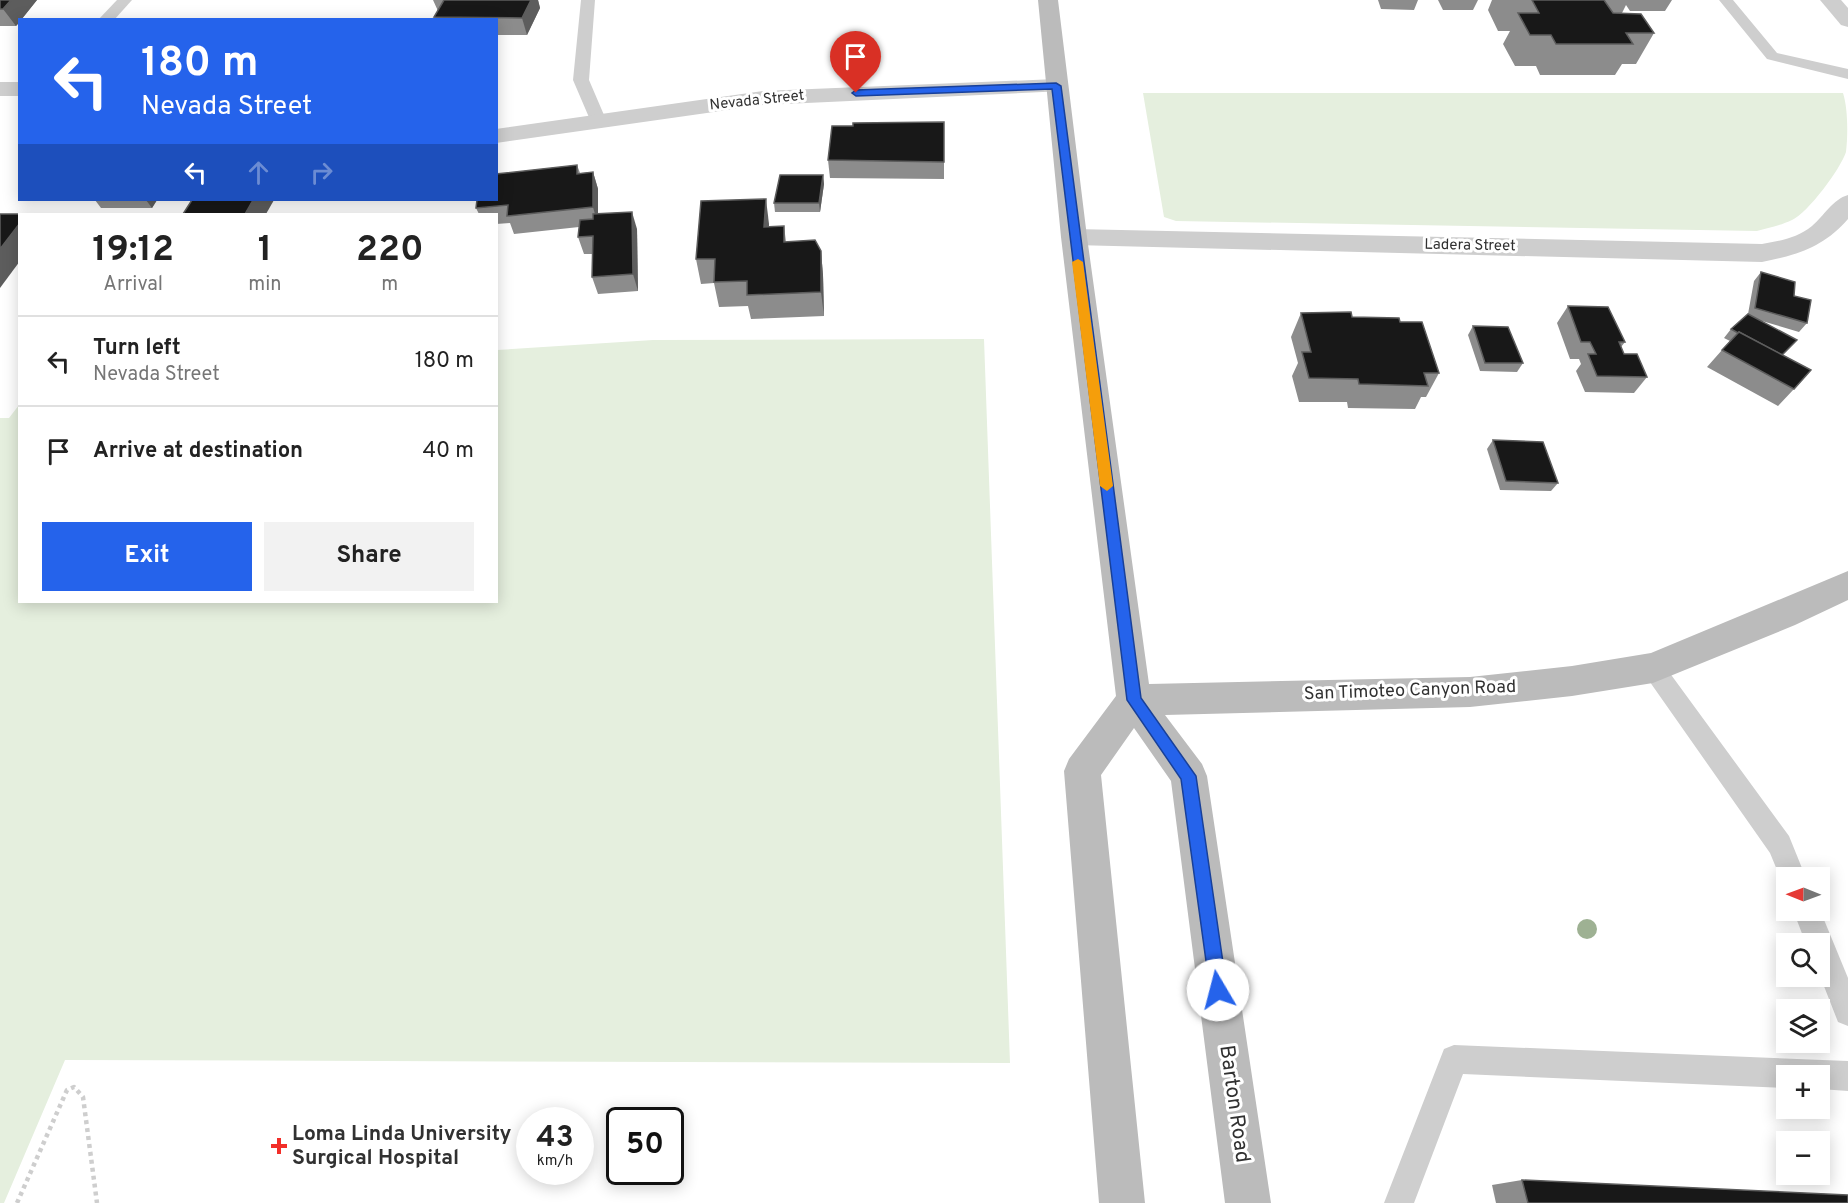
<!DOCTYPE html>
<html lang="en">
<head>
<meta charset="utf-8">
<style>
	:root { --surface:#fff; --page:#f2f2f2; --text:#222; --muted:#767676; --line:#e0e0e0; --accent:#2563eb }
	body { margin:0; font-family:Overpass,sans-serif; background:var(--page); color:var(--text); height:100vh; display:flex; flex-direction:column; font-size:22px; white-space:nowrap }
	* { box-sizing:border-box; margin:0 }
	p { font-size:20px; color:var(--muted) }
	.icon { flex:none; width:33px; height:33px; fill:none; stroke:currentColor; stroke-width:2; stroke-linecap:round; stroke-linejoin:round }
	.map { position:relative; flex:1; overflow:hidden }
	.panel { position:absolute; left:18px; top:213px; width:480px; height:390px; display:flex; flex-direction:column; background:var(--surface); border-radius:0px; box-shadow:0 3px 15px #0003 }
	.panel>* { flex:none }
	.banner { position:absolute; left:18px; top:18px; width:480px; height:183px; border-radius:0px; box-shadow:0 3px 15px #0003; background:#2563eb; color:#fff; overflow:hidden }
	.needle { width:39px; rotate:271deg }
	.controls { position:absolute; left:1776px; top:867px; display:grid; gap:12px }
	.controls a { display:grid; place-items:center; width:54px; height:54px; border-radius:0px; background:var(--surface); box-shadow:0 3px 15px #0003; font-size:30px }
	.speed { position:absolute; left:516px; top:1107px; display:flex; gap:12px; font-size:30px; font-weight:700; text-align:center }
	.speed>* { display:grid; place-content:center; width:78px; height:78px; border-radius:50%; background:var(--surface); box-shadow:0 3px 15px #0003; line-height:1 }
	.speed small { font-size:15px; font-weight:400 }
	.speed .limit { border:3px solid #111; border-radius:9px; background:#fff; color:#111 }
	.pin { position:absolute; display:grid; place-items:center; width:51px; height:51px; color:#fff; margin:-62px -26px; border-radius:50% 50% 50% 0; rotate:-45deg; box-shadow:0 0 6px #0007 }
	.pin .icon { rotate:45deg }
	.me { position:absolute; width:66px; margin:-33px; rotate:352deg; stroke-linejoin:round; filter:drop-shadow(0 0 4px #0008) }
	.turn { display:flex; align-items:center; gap:21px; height:126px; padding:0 24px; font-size:27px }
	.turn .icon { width:78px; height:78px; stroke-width:2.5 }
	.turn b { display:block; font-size:42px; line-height:51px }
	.lanes { display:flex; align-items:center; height:57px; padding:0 24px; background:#0003; justify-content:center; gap:30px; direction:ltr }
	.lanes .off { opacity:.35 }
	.eta { display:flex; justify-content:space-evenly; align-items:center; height:102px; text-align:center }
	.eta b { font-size:36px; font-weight:700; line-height:42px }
	.cta { display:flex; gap:12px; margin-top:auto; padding:12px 24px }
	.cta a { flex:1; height:69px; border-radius:0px; background:var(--accent); color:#fff; font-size:24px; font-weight:700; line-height:69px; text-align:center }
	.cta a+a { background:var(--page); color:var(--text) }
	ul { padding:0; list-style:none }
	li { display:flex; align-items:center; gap:18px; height:90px; padding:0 24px; border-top:2px solid var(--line) }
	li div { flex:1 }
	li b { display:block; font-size:22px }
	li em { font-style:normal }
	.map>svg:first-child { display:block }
	.green { fill:#e5efde }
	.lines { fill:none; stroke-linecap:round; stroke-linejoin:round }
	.path { stroke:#cecece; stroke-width:4.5; stroke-dasharray:4 4; stroke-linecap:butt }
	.service { fill:#cecece; fill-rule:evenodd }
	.minor { fill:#cecece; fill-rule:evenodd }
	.secondary { fill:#bbb; fill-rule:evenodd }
	.tree { fill:#9eb193 }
	.wall { fill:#8c8c8c }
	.shaded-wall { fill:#5d5d5d }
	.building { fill:#181818; stroke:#5d5d5d; stroke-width:1.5 }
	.route { fill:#2563eb; stroke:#184099; stroke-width:1.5 }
	.slow { fill:#f59e0b }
	.poi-dot { fill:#f22e29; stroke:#fff; stroke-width:2 }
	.labels { text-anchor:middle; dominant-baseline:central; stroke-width:6; stroke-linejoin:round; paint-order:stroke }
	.far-street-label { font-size:15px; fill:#313131; stroke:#fff }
	.street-label { font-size:18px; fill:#313131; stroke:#fff }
	.near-street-label { font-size:21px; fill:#313131; stroke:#fff }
	.near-poi-label { font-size:21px; font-weight:bold; fill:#313131; stroke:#fff; text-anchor:start }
</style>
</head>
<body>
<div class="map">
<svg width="1848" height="1203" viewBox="0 0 1848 1203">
	<rect width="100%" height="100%" fill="#fff"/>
	<g class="green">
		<path d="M 1143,93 L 1843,93 C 1848,108 1848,135 1846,152 C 1841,168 1808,213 1792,220 C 1782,225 1768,228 1757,231 L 1176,221 L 1164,217 Z"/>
		<polygon points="984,339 1010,1063 65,1060 4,1203 0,1203 0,418 9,418 19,405 20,602 496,602 497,350 653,340"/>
	</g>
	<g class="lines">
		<polyline class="path" points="17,1203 67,1090 74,1087 83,1097 97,1203"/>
		<g class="service">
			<polygon points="117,0 132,0 114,20 98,20"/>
			<polygon points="581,0 595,0 589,80 607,122 599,127 591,122 573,80"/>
			<polygon points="1719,0 1733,0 1777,53 1848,69 1848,79 1767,59"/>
			<polygon points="1653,658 1661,661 1789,836 1806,878 1786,878 1786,888 1784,887 1770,853 1645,675 1641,668 1645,661"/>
			<polygon points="1793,910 1820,910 1848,978 1848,1026 1838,1022 1820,976 1820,944 1806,944"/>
			<polygon points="1454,1045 1848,1061 1848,1091 1820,1089 1820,1076 1786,1076 1786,1088 1463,1074 1414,1203 1384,1203 1444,1049"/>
		</g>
		<g class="minor">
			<polygon points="1820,0 1841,0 1848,8 1848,27 1841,25"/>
			<polygon points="1056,79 1064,81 1067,86 1064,91 763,105 496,143 496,129 763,91"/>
			<rect x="0" y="82" width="20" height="14"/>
			<path d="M 1848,195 L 1848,219 C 1824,247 1797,255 1762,262 L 1074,245 L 1065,243 L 1061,237 L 1065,231 L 1074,229 L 1762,244 C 1780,241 1797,238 1812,226 C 1824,216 1833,199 1848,195 Z"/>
		</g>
		<polygon class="secondary" points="1038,0 1058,0 1087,237 1149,684 1470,677 1572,666 1651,653 1848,571 1848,600 1795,625 1653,683 1572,696 1470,707 1165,715 1202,764 1207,776 1271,1203 1225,1203 1171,781 1134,728 1101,775 1145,1203 1099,1203 1064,771 1069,759 1116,696 1061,237"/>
	</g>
	<circle class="tree" cx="1587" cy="929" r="10"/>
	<g class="wall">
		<polygon points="0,0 37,0 21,20 20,20 16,26 0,26"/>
		<polygon points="433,0 538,0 540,8 527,35 496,35 496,20 435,20 434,17 438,11"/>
		<polygon points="1378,0 1418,0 1414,10 1381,9"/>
		<polygon points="1438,0 1478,0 1473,10 1443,10"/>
		<polygon points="1492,0 1672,0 1665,11 1630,11 1626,5 1622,13 1654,33 1636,64 1622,64 1615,75 1540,75 1536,66 1515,66 1503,44 1510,31 1498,31 1488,10"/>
		<polygon points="944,122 944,179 830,178 828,160"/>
		<polygon points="577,165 580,173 593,172 598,189 598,214 637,229 638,291 598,294 592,277 592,254 584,254 578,237 579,227 514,234 510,223 496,224 496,214 479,214 476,208"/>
		<polygon points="823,175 824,184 820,212 775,212 774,203"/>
		<polygon points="95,200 157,200 152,208 101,208"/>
		<polygon points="769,224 769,227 784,226 786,242 821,251 823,275 824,316 751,319 748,306 719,307 714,283 701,284 696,259"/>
		<polygon points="1761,272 1794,296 1807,323 1799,332 1762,321 1782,355 1794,389 1778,406 1707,367 1730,341 1724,338 1731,329 1748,314 1754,281"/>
		<polygon points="1568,306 1625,342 1621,347 1624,354 1647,377 1634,393 1585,392 1576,371 1581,364 1579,359 1570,359 1557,323"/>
		<polygon points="1301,313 1400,322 1439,373 1426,397 1421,397 1415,409 1348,408 1347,402 1299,402 1292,376 1298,363 1291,337"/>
		<polygon points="1473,326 1523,363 1517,372 1480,371 1468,335"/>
		<polygon points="1493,440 1558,483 1551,491 1500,490 1487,449"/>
		<polygon points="1522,1180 1848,1203 1496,1203 1492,1185"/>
	</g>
	<g class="shaded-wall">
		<polygon points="11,0 37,0 21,20 20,20 20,22 16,26 3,9"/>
		<polygon points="531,0 538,0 540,8 527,35 522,18"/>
		<polygon points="593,172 598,189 598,225 593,207"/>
		<polygon points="823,175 824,184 820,212 819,203"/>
		<polygon points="766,199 769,224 768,252 764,227"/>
		<polygon points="146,200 157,200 152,208"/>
		<polygon points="253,200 274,200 266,214 245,214"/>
		<polygon points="632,212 637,229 638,291 633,274"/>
		<polygon points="20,223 20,261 0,288 0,249"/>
		<polygon points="821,251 823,275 824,316 821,292"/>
	</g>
	<g class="building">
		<polygon points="0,0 11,0 3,9 0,9"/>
		<polygon points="444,0 531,0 522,18 434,17"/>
		<polygon points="1532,0 1604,0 1613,13 1641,14 1654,33 1626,33 1633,44 1556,44 1551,35 1530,35 1518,13 1539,13"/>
		<polygon points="944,122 944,162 828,160 832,126 853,126 853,123"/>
		<polygon points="577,165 577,174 593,172 593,207 507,216 508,205 476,208 477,200 496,200 496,174"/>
		<polygon points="780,175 823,175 819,203 774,203"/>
		<polygon points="766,199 764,227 784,226 784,242 815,240 821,251 821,292 747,295 747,281 714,282 715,259 696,259 701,201"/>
		<polygon points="192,200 253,200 245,214 183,214"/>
		<polygon points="632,212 633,274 592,277 593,236 578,237 580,220 593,219 593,214"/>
		<polygon points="0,214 26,214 20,214 20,223 0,249"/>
		<polygon points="1761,272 1795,282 1794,296 1811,300 1807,323 1755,308"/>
		<polygon points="1568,306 1608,307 1625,342 1619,342 1624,354 1637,354 1647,377 1597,376 1588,354 1596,354 1590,342 1581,342"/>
		<polygon points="1351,312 1352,317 1399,318 1400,322 1422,322 1439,373 1424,373 1428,386 1359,384 1358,379 1309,378 1302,352 1311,352 1301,313"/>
		<polygon points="1748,314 1797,340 1782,355 1739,332 1738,333 1731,329"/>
		<polygon points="1473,326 1508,327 1523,363 1485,363"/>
		<polygon points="1739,332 1811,370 1794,389 1722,350"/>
		<polygon points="1493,440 1543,442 1558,483 1506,481"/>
		<polygon points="1522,1180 1848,1195 1848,1203 1528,1203"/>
	</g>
	<polygon class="route" points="1056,83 1061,86 1141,698 1196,776 1227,990 1224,996 1218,998 1212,996 1210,990 1181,779 1127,700 1052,89 856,96 852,93 856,90"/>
	<polygon class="slow" points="1078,259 1083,262 1113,486 1107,491 1100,486 1072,262"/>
	<path class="poi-dot" d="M276 1137h6v6h6v6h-6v6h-6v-6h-6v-6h6z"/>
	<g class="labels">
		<g class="far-street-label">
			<text transform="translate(757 101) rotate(-6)">Nevada Street</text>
			<text transform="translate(1470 246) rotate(1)">Ladera Street</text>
		</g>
		<g class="street-label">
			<text transform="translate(1410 691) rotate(-2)">San Timoteo Canyon Road</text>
		</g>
		<g class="near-street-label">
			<text transform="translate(1234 1104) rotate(82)">Barton Road</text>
		</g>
		<g class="near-poi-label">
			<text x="292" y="1134">Loma Linda University<tspan x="292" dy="24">Surgical Hospital</tspan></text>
		</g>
	</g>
</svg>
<div class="controls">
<a><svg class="needle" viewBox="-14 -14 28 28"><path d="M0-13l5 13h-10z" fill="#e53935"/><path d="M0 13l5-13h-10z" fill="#767676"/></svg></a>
<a><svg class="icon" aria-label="search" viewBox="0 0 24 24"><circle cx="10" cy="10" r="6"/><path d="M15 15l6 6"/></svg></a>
<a><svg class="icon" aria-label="layers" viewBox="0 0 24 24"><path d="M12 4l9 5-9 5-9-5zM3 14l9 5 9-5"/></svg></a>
<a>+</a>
<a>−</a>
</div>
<div class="speed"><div>43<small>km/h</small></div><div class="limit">50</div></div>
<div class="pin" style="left:856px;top:93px;background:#d93025"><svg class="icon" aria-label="arrive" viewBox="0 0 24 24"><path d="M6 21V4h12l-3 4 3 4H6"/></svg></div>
<svg class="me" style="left:1218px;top:990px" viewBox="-20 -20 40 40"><circle r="19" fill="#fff"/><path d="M0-13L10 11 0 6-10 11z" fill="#2563eb"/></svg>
<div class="banner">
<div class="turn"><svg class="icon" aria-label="left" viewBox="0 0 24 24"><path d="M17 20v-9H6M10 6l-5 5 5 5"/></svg><div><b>180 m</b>Nevada Street</div></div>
<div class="lanes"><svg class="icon" aria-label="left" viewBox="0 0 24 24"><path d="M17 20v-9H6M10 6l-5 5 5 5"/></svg><svg class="icon off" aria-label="ahead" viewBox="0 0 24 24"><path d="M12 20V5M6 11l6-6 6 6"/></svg><svg class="icon off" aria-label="right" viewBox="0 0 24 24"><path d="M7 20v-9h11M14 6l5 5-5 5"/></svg></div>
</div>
<section class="panel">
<div class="eta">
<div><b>19:12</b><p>Arrival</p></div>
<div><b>1</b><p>min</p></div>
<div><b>220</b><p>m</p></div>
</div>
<ul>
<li><svg class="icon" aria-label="left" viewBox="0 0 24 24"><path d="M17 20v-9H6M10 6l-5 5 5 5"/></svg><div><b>Turn left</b><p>Nevada Street</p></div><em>180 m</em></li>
<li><svg class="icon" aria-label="arrive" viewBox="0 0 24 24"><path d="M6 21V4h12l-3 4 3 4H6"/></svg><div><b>Arrive at destination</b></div><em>40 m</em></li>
</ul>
<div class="cta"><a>Exit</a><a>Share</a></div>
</section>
</div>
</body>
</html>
